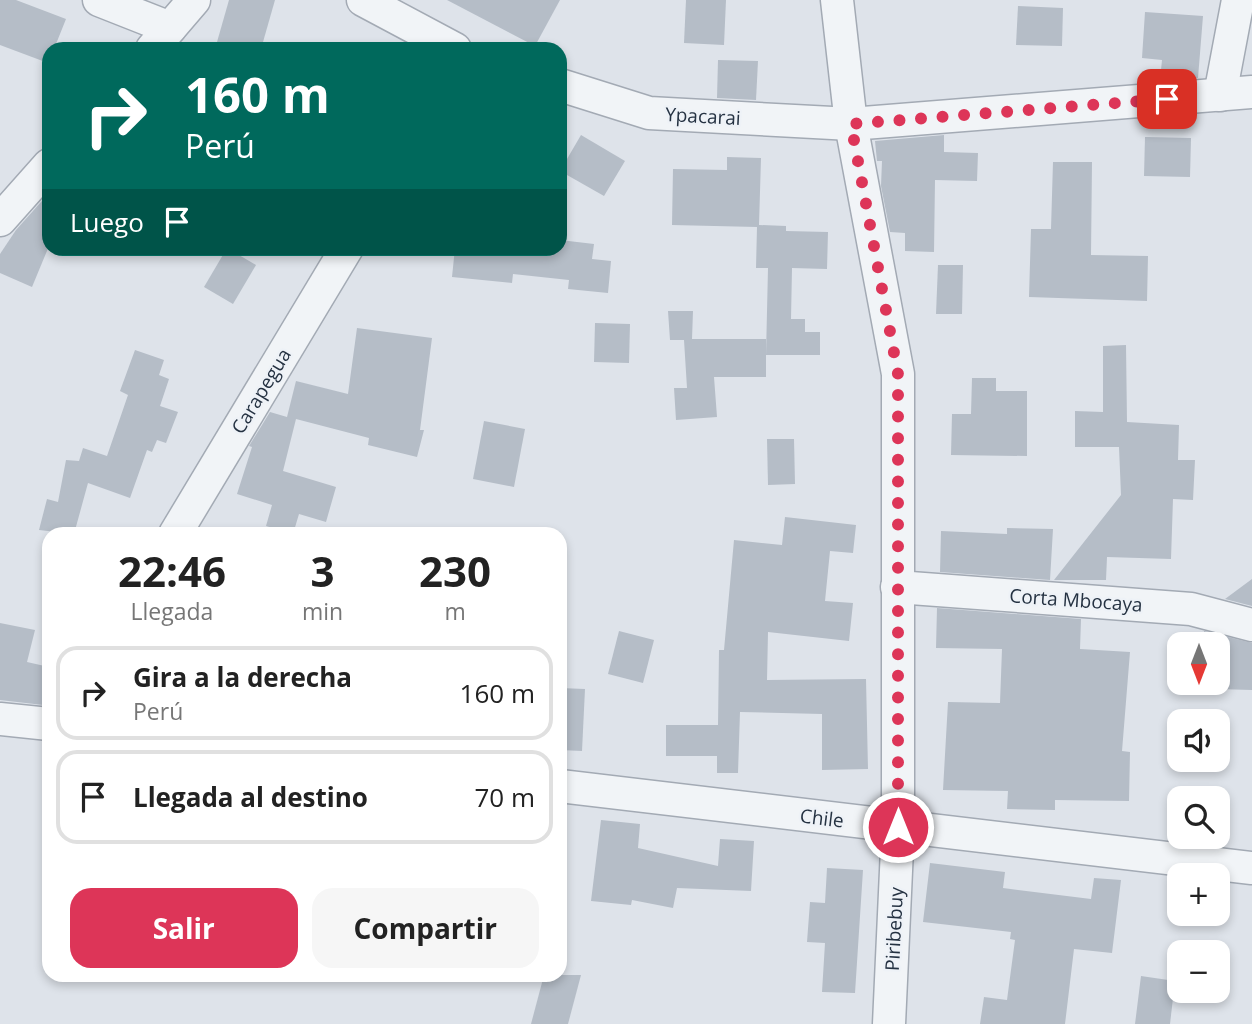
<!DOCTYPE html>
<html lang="es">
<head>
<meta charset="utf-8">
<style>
	:root { --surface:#fff; --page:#f6f6f6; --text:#222; --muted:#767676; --line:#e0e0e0; --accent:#dd3558 }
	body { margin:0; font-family:"Open Sans",sans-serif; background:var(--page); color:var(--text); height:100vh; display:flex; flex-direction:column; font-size:26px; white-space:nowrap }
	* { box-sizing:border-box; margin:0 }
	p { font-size:23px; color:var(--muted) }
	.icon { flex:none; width:38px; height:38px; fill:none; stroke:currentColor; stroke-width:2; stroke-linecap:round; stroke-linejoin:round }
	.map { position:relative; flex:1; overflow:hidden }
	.side { position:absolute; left:42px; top:527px; width:525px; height:455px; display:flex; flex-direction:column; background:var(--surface); border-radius:21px; box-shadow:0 4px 10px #0003 }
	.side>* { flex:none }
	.banner { position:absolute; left:42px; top:42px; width:525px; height:214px; border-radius:21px; box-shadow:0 4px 10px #0003; background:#00695c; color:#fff; overflow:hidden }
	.needle { width:46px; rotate:180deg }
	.tools { position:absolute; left:1167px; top:632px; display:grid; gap:14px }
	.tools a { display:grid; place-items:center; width:63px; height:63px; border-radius:14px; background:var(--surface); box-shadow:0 4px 10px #0003; font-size:35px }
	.pin { position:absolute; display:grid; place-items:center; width:60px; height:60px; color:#fff; margin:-30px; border-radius:14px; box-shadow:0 4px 10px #0006 }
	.me { position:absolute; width:77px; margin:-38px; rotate:0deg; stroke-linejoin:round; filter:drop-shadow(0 0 5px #0008) }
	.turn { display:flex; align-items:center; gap:24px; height:147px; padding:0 28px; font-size:32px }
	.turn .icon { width:91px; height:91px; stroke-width:2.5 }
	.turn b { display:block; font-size:49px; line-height:60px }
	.then { display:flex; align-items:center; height:66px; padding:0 28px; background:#0003; gap:14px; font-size:26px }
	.eta { display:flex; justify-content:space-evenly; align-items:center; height:119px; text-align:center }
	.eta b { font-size:42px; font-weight:700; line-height:49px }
	.button { display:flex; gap:14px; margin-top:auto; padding:14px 28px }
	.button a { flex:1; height:80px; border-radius:21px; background:var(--accent); color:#fff; font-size:28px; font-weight:700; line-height:80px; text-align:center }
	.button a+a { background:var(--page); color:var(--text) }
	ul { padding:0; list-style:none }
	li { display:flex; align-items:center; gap:21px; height:94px; margin:0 14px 10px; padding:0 14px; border:4px solid var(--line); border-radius:21px }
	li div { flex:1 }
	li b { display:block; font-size:26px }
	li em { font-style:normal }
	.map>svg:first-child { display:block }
	.building { fill:#b5bdc7 }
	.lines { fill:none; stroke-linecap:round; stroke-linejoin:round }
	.minor-casing { stroke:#a3aab4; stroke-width:35 }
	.minor { stroke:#f1f4f7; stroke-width:32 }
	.route { stroke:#dd3558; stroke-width:12; stroke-dasharray:0 21.6 }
	.labels { text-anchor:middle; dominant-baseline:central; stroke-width:5; stroke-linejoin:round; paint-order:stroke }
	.street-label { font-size:19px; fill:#253242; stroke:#eef2f7 }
</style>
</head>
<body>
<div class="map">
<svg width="1252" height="1024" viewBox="0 0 1252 1024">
	<rect width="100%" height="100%" fill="#dee3ea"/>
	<g class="building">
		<polygon points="0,0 16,0 66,19 54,49 49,49 48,63 0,45"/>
		<polygon points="229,0 275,0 261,49 215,49"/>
		<polygon points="447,0 560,0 535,46"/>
		<polygon points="686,0 726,0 724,45 684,43"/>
		<polygon points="1018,6 1063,8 1062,46 1016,45"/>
		<polygon points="1145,12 1203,16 1198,78 1160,80 1162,60 1142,58"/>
		<polygon points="718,60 758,61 756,100 717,98"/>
		<polygon points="581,135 625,161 604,196 560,171"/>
		<polygon points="944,135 944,152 978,153 977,181 935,180 934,252 905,251 905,233 890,232 881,186 882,161 877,161 875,141"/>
		<polygon points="1145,137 1191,138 1190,177 1144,176"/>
		<polygon points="727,157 761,158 759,225 786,226 786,231 828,232 827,269 792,268 791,319 805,319 805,332 820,332 820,355 766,355 768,268 756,268 757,227 672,225 673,169 727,170"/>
		<polygon points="1053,162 1092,162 1091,255 1148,256 1147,301 1029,297 1031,229 1051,229"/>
		<polygon points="49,193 49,246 32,287 0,273 0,254 16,230"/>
		<polygon points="560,240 594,244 592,259 611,261 608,293 568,289 569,280 513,274 512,283 452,277 455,248 560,248"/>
		<polygon points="227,248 256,265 233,304 204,287"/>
		<polygon points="938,265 963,265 962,314 936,314"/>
		<polygon points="668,311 693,311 692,339 766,339 766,377 714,377 717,417 676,420 674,388 687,388 684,340 670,340"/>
		<polygon points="595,323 630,324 629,363 594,362"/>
		<polygon points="357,328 432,338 420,430 424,430 417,457 368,445 369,438 296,419 283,471 336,487 326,522 299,514 293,534 266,526 272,505 237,494 252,447 249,446 270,412 287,417 296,381 348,394"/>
		<polygon points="1126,345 1127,422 1179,425 1178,460 1195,460 1193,500 1173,499 1171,559 1107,557 1106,580 1054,580 1121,495 1119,447 1075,447 1075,411 1103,412 1103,346"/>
		<polygon points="135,350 164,360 159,375 169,379 160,406 178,412 166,443 157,440 152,452 147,450 130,498 88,483 74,534 39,530 47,499 58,502 66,460 79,461 83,448 107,456 128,395 120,391"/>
		<polygon points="972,378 996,378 996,391 1027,391 1027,456 951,455 952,414 971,414"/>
		<polygon points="484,421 525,429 514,487 473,479"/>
		<polygon points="767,439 794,439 795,484 768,485"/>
		<polygon points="785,517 856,525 853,553 830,551 825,601 853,603 849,641 768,632 767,680 866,679 868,769 822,770 822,714 740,712 738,773 717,773 717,756 666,756 666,725 718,725 719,650 724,650 734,540 782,545"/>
		<polygon points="1007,528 1053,529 1050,580 940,572 941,531 1007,534"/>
		<polygon points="1252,579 1252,606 1225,599"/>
		<polygon points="937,608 1081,619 1080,649 1130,652 1122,751 1130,752 1129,801 1055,800 1055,810 1007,809 1008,791 943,790 948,702 1000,703 1002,649 936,648"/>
		<polygon points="0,623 35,630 27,662 49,667 49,694 43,705 0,700"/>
		<polygon points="619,631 654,640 643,683 608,674"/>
		<polygon points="1204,631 1252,643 1252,690 1217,689 1218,644 1204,644"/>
		<polygon points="560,688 585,689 582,751 560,750"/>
		<polygon points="601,820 640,824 638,848 718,866 720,839 754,841 751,891 677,888 673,908 632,900 631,905 591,901"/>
		<polygon points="930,863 1005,872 1003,888 1091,899 1094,878 1121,880 1112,953 1074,949 1065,1024 980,1024 984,997 1007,1000 1015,940 1010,939 1011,932 923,922"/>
		<polygon points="827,868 863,870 855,993 822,992 825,943 807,942 810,902 825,903"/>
		<polygon points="544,975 581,975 568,1024 531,1024"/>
		<polygon points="1141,976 1175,981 1170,1024 1135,1024"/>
	</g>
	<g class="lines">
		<g class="minor-casing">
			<g id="minor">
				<polyline points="99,0 170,28"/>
				<polyline points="363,0 455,49"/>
				<polyline points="837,0 851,124 898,374 898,827 889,1024"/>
				<polyline points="152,49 194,0"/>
				<polyline points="560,85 649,113 851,124 1252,92"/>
				<polyline points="1220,95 1238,0"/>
				<polyline points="0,220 49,165"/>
				<polyline points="175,534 347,248"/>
				<polyline points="897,587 1191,609 1252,625"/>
				<polyline points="0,719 49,724"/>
				<polyline points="560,786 1252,868"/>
			</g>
		</g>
		<use href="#minor" class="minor"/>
	</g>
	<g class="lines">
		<polyline class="route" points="898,827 898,374 851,124 1167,99"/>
	</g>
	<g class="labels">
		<g class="street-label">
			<text transform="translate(703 116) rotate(3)">Ypacarai</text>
			<text transform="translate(261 391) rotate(-59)">Carapegua</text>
			<text transform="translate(1076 600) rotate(4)">Corta Mbocaya</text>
			<text transform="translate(822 818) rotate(7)">Chile</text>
			<text transform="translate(894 929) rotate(-87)">Piribebuy</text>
		</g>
	</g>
</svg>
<div class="tools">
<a><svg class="needle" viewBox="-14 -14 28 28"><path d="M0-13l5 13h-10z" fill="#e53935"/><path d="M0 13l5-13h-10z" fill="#767676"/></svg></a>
<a><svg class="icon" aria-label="sound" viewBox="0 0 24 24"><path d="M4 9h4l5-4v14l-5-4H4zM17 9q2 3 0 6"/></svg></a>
<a><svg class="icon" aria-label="search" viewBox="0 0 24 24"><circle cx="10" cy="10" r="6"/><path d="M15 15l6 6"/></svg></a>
<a>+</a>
<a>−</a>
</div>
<div class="pin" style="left:1167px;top:99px;background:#d93025"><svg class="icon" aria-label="arrive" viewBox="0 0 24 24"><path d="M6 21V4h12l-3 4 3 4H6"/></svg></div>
<svg class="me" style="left:898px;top:827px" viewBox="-20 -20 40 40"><circle r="17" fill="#dd3558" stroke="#fff" stroke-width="3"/><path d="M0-11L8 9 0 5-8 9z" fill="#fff"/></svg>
<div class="banner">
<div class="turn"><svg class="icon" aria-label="right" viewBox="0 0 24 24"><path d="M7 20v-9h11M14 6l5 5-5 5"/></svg><div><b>160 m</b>Perú</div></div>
<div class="then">Luego<svg class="icon" aria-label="arrive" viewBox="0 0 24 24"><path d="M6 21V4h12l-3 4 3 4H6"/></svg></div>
</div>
<section class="side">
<div class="eta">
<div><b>22:46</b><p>Llegada</p></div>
<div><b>3</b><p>min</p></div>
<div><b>230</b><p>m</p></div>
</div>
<ul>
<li><svg class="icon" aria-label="right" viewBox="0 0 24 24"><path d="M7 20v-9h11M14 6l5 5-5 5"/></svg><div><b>Gira a la derecha</b><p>Perú</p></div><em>160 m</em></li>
<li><svg class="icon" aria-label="arrive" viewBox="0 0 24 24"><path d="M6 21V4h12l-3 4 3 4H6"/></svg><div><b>Llegada al destino</b></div><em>70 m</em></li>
</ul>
<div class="button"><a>Salir</a><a>Compartir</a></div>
</section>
</div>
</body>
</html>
